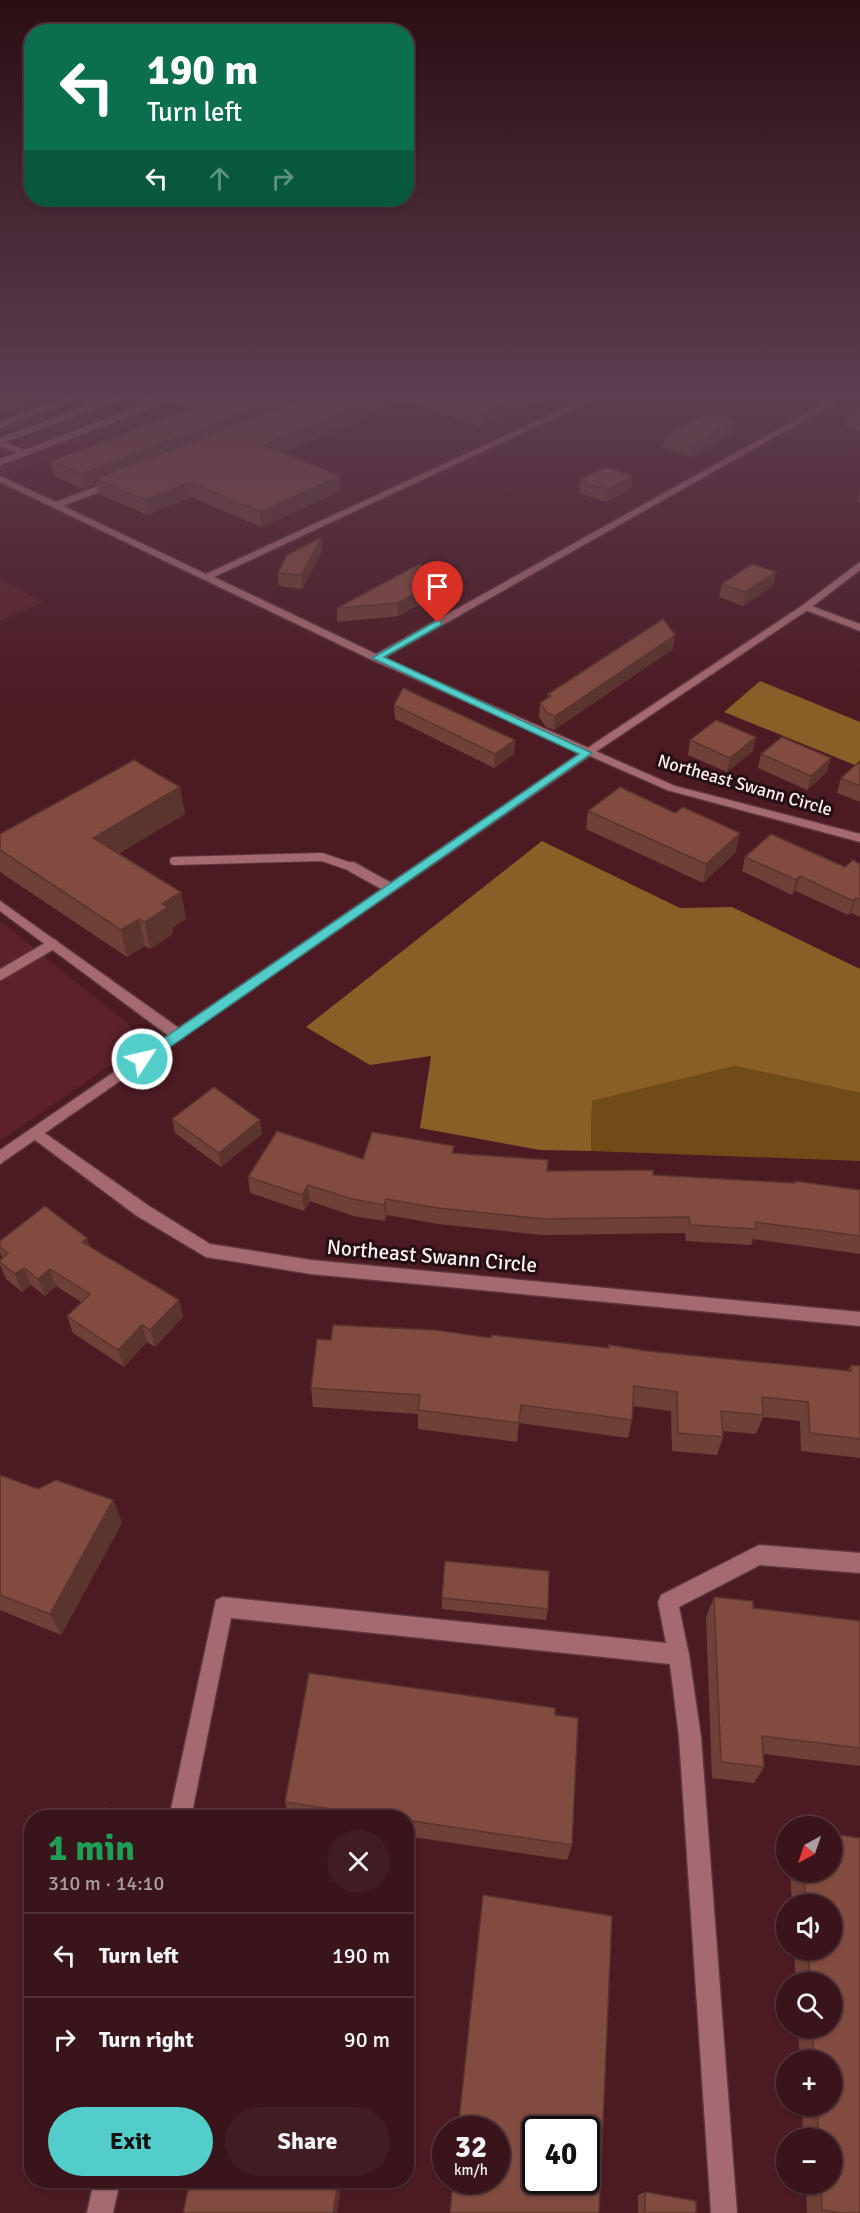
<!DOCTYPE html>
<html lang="en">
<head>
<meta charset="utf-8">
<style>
	:root { --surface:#39141a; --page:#401d23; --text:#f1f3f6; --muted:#ab9ea2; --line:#533339; --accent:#53cdc9 }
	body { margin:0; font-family:Signika,sans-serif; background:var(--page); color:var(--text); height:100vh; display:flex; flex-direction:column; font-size:22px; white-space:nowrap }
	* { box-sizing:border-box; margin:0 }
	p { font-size:20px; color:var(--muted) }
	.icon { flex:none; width:33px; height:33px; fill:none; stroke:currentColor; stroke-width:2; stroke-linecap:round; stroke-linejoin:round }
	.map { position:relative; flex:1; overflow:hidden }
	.drawer { position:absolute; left:24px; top:1810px; width:390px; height:378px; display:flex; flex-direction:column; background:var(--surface); border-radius:24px; box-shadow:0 2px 4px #0004,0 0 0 2px var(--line) }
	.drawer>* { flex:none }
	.banner { position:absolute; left:24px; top:24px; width:390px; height:183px; border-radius:24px; box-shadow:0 2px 4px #0004,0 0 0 2px var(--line); background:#0b6e4f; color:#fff; overflow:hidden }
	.needle { width:39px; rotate:220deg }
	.controls { position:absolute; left:776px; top:1816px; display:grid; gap:12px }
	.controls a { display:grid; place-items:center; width:66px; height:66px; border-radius:50%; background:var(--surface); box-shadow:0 2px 4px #0004,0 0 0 2px var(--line); font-size:30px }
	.speed { position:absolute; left:432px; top:2116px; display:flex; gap:12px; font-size:30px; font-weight:700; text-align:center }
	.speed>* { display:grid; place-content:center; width:78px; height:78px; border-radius:50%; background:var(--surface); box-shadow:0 2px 4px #0004,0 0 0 2px var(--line); line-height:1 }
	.speed small { font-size:15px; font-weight:400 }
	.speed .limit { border:3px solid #111; border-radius:9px; background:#fff; color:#111 }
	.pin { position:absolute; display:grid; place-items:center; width:51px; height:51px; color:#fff; margin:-62px -26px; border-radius:50% 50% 50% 0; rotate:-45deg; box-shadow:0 0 6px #0007 }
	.pin .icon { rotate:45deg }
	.me { position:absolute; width:66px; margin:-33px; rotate:55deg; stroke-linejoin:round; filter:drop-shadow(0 0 4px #0008) }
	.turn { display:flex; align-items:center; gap:21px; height:126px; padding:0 24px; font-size:27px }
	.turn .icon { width:78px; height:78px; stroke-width:2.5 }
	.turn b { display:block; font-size:42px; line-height:51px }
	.lanes { display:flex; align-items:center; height:57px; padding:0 24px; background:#0003; justify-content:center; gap:30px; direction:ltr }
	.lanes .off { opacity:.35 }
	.round { display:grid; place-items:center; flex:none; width:63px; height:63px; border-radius:32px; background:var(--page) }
	.headline { display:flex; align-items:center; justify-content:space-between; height:102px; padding:0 24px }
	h1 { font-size:36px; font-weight:800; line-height:45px; color:#1e9e55 }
	.button { display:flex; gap:12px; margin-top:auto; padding:12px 24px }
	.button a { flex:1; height:69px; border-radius:36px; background:var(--accent); color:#111; font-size:24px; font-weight:800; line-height:69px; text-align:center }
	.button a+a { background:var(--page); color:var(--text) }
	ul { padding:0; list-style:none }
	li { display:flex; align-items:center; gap:18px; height:84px; padding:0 24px; border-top:2px solid var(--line) }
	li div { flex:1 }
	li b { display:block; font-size:22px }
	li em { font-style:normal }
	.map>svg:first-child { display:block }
	.built { fill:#5c212b }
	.green { fill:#704b17 }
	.forest { fill:#885f27 }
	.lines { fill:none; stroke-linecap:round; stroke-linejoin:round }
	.service-far2-casing { stroke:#5d363e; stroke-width:8 }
	.service-far1-casing { stroke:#5d363e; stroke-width:10 }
	.service-casing { stroke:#5d363e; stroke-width:13 }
	.minor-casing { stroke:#5d363e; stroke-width:3 }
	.tertiary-casing { stroke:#5d363e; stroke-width:3 }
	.service-far2 { stroke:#a56a71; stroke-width:6 }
	.service-far1 { stroke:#a56a71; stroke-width:8 }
	.service { stroke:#a56a71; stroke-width:10 }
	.minor { fill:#a56a71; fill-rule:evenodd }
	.tertiary { fill:#a56a71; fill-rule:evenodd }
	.wall { fill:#6f4037 }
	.shaded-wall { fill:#5a342d }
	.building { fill:#814b40; stroke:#5a342d; stroke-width:1.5; fill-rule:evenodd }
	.route { fill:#53cdc9; stroke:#368583; stroke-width:1.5 }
	.labels { text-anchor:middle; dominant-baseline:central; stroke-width:6; stroke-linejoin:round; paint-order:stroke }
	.far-street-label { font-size:18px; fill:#fef0f1; stroke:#240e11 }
	.street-label { font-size:21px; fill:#fef0f1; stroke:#240e11 }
</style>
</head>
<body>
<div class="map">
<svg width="860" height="2213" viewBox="0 0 860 2213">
	<rect width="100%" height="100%" fill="#4c1a23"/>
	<g class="built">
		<polygon points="63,392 222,392 0,476 0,414"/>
		<polygon points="0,580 43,602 0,621"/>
		<polygon points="0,921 126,1022 132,1030 133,1040 130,1049 121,1058 0,1141"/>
	</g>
	<g class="green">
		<polygon points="18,392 63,392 0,414 0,398"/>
		<polygon points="735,1066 860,1093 860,1161 591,1151 592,1101"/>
	</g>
	<g class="forest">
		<polygon points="760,681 860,722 860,767 724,712"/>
		<polygon points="542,841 680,908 732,907 860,969 860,1093 735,1066 592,1101 591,1151 540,1150 420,1128 431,1056 370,1065 306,1027"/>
	</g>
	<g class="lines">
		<g class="service-far2-casing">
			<g id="service-far2">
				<polyline points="0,425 85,392"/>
				<polyline points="0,441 133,392"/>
				<polyline points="0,443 25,453 0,462"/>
				<polyline points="25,453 158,402 132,392"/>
			</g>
		</g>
		<g class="service-far1-casing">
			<polyline id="service-far1" points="174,861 322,857 357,869"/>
		</g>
		<g class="service-casing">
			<g id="service">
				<polyline points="352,867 390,888"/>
				<polyline points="0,975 53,944"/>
			</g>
		</g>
		<g class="minor-casing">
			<g id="minor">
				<polygon points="600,392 610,392 214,577 376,654 845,392 854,392 384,658 675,786 860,834 860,842 667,790 372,660 0,482 0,476 56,502 111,481 117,481 117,485 63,506 206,574"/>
				<polygon points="806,604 860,624 860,631 803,609 801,607"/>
				<polygon points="0,901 183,1031 185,1035 183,1039 173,1039 0,911"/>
				<polygon points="36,1127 149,1206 210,1244 311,1260 860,1312 860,1326 311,1274 206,1257 137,1216 31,1137 28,1133 31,1129"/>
				<polygon points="759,1545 860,1553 860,1573 760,1565 679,1607 689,1655 701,1737 737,2213 711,2213 679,1737 670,1664 231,1618 191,1818 169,1818 216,1600 223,1597 666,1643 658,1602 661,1595"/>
				<polygon points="94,2181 120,2181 113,2213 87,2213"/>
			</g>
		</g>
		<g class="tertiary-casing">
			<polygon id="tertiary" points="860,562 860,570 809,609 591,755 0,1164 0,1150 583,751 803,605"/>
		</g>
		<use href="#service-far2" class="service-far2"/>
		<use href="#service-far1" class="service-far1"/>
		<use href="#service" class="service"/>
		<use href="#minor" class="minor"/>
		<use href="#tertiary" class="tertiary"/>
	</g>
	<g class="wall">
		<polygon points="142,392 560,392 482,427 403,401 281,453 341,491 261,527 191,497 148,515 98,494 96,484 84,489 54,476 51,461 188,409"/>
		<polygon points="665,392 685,392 669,400"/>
		<polygon points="860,408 860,431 846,427 848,415"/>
		<polygon points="733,434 691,457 663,448 665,436"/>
		<polygon points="580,480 631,489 606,502 579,493"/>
		<polygon points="860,489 860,503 857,502"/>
		<polygon points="323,550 302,589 279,586 278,573"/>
		<polygon points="776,572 773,586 743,606 719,597 722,584"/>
		<polygon points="447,576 447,589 398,616 337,622 337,608"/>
		<polygon points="673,649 554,730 546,727 539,717 540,703 548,697 548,694"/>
		<polygon points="394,705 515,740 514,754 494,768 395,719"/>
		<polygon points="690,740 753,751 727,772 688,755"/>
		<polygon points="761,754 831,758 827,772 807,790 758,768"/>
		<polygon points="860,761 860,802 837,793 841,778"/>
		<polygon points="180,787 185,814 119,853 181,892 186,919 172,928 173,934 150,949 145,946 127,957 0,872 0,834"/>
		<polygon points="588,811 736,852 703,883 586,829"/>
		<polygon points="745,857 845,867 860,864 860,917 851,913 848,915 796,891 792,895 742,871"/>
		<polygon points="172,1119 262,1134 221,1167 175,1133"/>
		<polygon points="454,1146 454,1153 547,1171 653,1175 794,1183 795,1181 860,1190 860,1254 753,1239 751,1245 686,1241 685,1233 542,1235 438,1224 387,1215 385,1221 353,1216 310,1201 304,1211 250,1193 248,1177"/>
		<polygon points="0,1241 90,1247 179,1300 183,1317 155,1347 147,1342 124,1367 73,1333 67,1316 81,1302 56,1286 45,1296 31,1285 22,1292 6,1279 0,1265 0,1260 2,1258 0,1252"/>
		<polygon points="491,1338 647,1351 848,1371 851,1365 860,1366 860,1458 801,1451 800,1421 763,1417 756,1434 723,1431 723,1437 717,1455 672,1451 671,1411 633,1406 632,1420 628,1438 519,1423 517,1442 418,1429 418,1414 313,1407 311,1388 331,1340"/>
		<polygon points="0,1475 38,1489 113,1500 122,1523 61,1635 0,1610"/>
		<polygon points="714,1597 753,1608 860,1621 860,1766 763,1754 764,1767 754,1783 712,1778 706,1617"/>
		<polygon points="442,1598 548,1609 546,1620 442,1609"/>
		<polygon points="555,1715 572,1845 567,1860 406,1836 406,1818 289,1818 285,1802"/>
		<polygon points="790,1872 831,1872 860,2213 807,2213 806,2184 831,2184 831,2139 803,2139 802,2106 831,2106 831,2061 800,2061 798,2028 831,2028 831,1983 796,1983 794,1950 831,1950 831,1905 792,1905"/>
		<polygon points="645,2192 696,2213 638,2213 638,2195"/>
	</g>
	<g class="shaded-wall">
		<polygon points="297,392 335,392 95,479 96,484 84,489 81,474"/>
		<polygon points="391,392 402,392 403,401 264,460 263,445"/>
		<polygon points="529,392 560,392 482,427 482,413"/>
		<polygon points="670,392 685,392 669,400"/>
		<polygon points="735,421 733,434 691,457 693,445"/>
		<polygon points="340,476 341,491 261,527 260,512"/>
		<polygon points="632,476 631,489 606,502 607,490"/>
		<polygon points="189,482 191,497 148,515 146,500"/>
		<polygon points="322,537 323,550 302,589 301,575"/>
		<polygon points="776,572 773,586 743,606 745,592"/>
		<polygon points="447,576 447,589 398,616 398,603"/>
		<polygon points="675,635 673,649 554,730 555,716"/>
		<polygon points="756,737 753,751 727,772 730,758"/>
		<polygon points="515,740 514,754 494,768 495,754"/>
		<polygon points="831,758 827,772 807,790 811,776"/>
		<polygon points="180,787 185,814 100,865 93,838"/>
		<polygon points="740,833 736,852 703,883 706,864"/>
		<polygon points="800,876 796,891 792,895 796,880"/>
		<polygon points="181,892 186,919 172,928 173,934 150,949 145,922 162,904"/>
		<polygon points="856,898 851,913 848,915 853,901"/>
		<polygon points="139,919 145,946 127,957 121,930"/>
		<polygon points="260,1120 262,1134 221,1167 219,1153"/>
		<polygon points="308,1185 310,1201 304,1211 302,1195"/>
		<polygon points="386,1199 387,1215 385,1221 384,1205"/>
		<polygon points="87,1238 93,1255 82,1242"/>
		<polygon points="24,1268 31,1285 22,1292 15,1274"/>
		<polygon points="50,1269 56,1286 45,1296 38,1279"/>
		<polygon points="179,1300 183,1317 155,1347 150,1330"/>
		<polygon points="142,1325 147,1342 124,1367 118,1350"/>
		<polygon points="113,1500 122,1523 61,1635 50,1614"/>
		<polygon points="338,2181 342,2181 337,2213 333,2213"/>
	</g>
	<g class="building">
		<polygon points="177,392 297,392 81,474 51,461 206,402"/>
		<polygon points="320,392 391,392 263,445 340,476 260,512 189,482 146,500 95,479"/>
		<polygon points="417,392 529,392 482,413"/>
		<polygon points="860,408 860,418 848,415"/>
		<polygon points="708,413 735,421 693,445 665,436"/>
		<polygon points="606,467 632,476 607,490 580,480"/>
		<polygon points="322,537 301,575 278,573 287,555"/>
		<polygon points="419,564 447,576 398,603 337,608"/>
		<polygon points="752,564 776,572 745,592 722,584"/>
		<polygon points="663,619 675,635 555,716 547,713 540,703 551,696 548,694"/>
		<polygon points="403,688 515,740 495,754 394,705"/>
		<polygon points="716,720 756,737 730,758 690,740"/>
		<polygon points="782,737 831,758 811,776 761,754"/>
		<polygon points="134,760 180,787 93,838 181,892 162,904 168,907 145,922 139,919 121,930 0,850 0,834"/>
		<polygon points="860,761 860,786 841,778"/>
		<polygon points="620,787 675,813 683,807 740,833 706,864 588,811"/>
		<polygon points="771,834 845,867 853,860 860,864 860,900 856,898 853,901 800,876 796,880 745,857"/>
		<polygon points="214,1087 260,1120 219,1153 172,1119"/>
		<polygon points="277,1131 363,1159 372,1132 454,1146 452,1153 548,1160 547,1171 653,1170 653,1175 795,1183 795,1181 860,1190 860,1236 755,1222 756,1229 690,1225 689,1217 544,1219 438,1208 386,1199 384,1205 352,1199 308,1185 302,1195 248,1177"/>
		<polygon points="45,1206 87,1238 82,1242 179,1300 150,1330 142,1325 118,1350 67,1316 90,1294 50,1269 38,1279 24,1268 15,1274 0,1262 0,1260 8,1253 0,1247 0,1241"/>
		<polygon points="333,1325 435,1330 491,1338 491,1335 609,1348 609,1345 647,1351 851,1371 851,1365 860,1366 860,1439 810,1433 808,1402 762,1397 763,1415 721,1411 723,1437 678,1433 677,1392 634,1386 632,1420 521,1405 519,1423 418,1410 420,1395 311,1388 317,1339 331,1340"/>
		<polygon points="0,1475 38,1489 56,1480 113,1500 50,1614 0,1595"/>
		<polygon points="445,1561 549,1571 548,1609 442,1598"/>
		<polygon points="714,1597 753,1601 753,1608 860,1621 860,1748 762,1736 764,1767 721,1762"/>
		<polygon points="309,1673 555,1708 555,1715 578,1718 572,1845 406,1820 406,1818 390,1818 285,1802"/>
		<polygon points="104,1808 145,1813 143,1818 102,1818"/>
		<polygon points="831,1834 860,1838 860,2213 842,2213 822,2210 821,2184 831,2184 831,2139 819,2139 817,2106 831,2106 831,2061 814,2061 812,2028 831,2028 831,1983 810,1983 808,1950 831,1950 831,1905 806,1905 804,1872 831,1872"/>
		<path d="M 483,1895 L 612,1916 L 599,2213 L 450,2213 L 453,2181 L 496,2181 L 496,2130 L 458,2130 ZM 536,2130 L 586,2130 L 586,2181 L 536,2181 Z"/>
		<polygon points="190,2181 338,2181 333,2213 183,2213"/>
		<polygon points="645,2192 696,2201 696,2213 645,2213"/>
	</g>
	<linearGradient id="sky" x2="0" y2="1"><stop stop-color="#2a0e13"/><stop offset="0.56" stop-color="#5b3e50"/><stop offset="1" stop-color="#5b3e50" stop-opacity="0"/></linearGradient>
	<rect width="860" height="702" fill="url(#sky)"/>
	<polygon class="route" points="438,620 441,621 441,625 384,657 592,753 147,1063 138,1063 138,1056 579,754 372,658"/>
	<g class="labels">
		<g class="far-street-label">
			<text transform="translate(745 785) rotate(16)">Northeast Swann Circle</text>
		</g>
		<g class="street-label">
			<text transform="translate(432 1256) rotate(5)">Northeast Swann Circle</text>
		</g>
	</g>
</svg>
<div class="controls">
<a><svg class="needle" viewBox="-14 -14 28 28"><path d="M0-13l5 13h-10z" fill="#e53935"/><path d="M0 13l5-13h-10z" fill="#ab9ea2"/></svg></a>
<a><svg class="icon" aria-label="sound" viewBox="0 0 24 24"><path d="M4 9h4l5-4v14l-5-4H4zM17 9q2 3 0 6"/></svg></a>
<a><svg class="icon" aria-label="search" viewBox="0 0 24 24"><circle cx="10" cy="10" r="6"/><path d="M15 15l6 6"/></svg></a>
<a>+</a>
<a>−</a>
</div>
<div class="speed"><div>32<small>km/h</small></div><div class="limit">40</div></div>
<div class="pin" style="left:438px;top:623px;background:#d93025"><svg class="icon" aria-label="arrive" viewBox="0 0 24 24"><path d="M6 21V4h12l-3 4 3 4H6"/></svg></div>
<svg class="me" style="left:142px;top:1059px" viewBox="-20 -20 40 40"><circle r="17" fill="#53cdc9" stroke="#fff" stroke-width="3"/><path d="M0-11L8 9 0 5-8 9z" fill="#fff"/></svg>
<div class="banner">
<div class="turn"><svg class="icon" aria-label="left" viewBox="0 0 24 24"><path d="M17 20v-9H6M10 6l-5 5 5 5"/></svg><div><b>190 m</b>Turn left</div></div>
<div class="lanes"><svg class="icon" aria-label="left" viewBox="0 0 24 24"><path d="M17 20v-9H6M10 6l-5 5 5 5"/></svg><svg class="icon off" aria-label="ahead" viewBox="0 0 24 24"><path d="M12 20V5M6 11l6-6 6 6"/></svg><svg class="icon off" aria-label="right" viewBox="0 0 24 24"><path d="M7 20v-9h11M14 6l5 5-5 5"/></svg></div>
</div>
<section class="drawer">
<div class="headline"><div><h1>1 min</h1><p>310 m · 14:10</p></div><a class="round"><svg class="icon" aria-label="close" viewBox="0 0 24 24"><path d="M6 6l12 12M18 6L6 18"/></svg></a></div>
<ul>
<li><svg class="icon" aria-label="left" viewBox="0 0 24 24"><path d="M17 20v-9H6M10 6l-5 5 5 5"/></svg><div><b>Turn left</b></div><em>190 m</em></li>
<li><svg class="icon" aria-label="right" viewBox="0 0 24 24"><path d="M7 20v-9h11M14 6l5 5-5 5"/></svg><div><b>Turn right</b></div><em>90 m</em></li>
</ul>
<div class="button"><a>Exit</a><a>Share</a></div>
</section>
</div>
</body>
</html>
